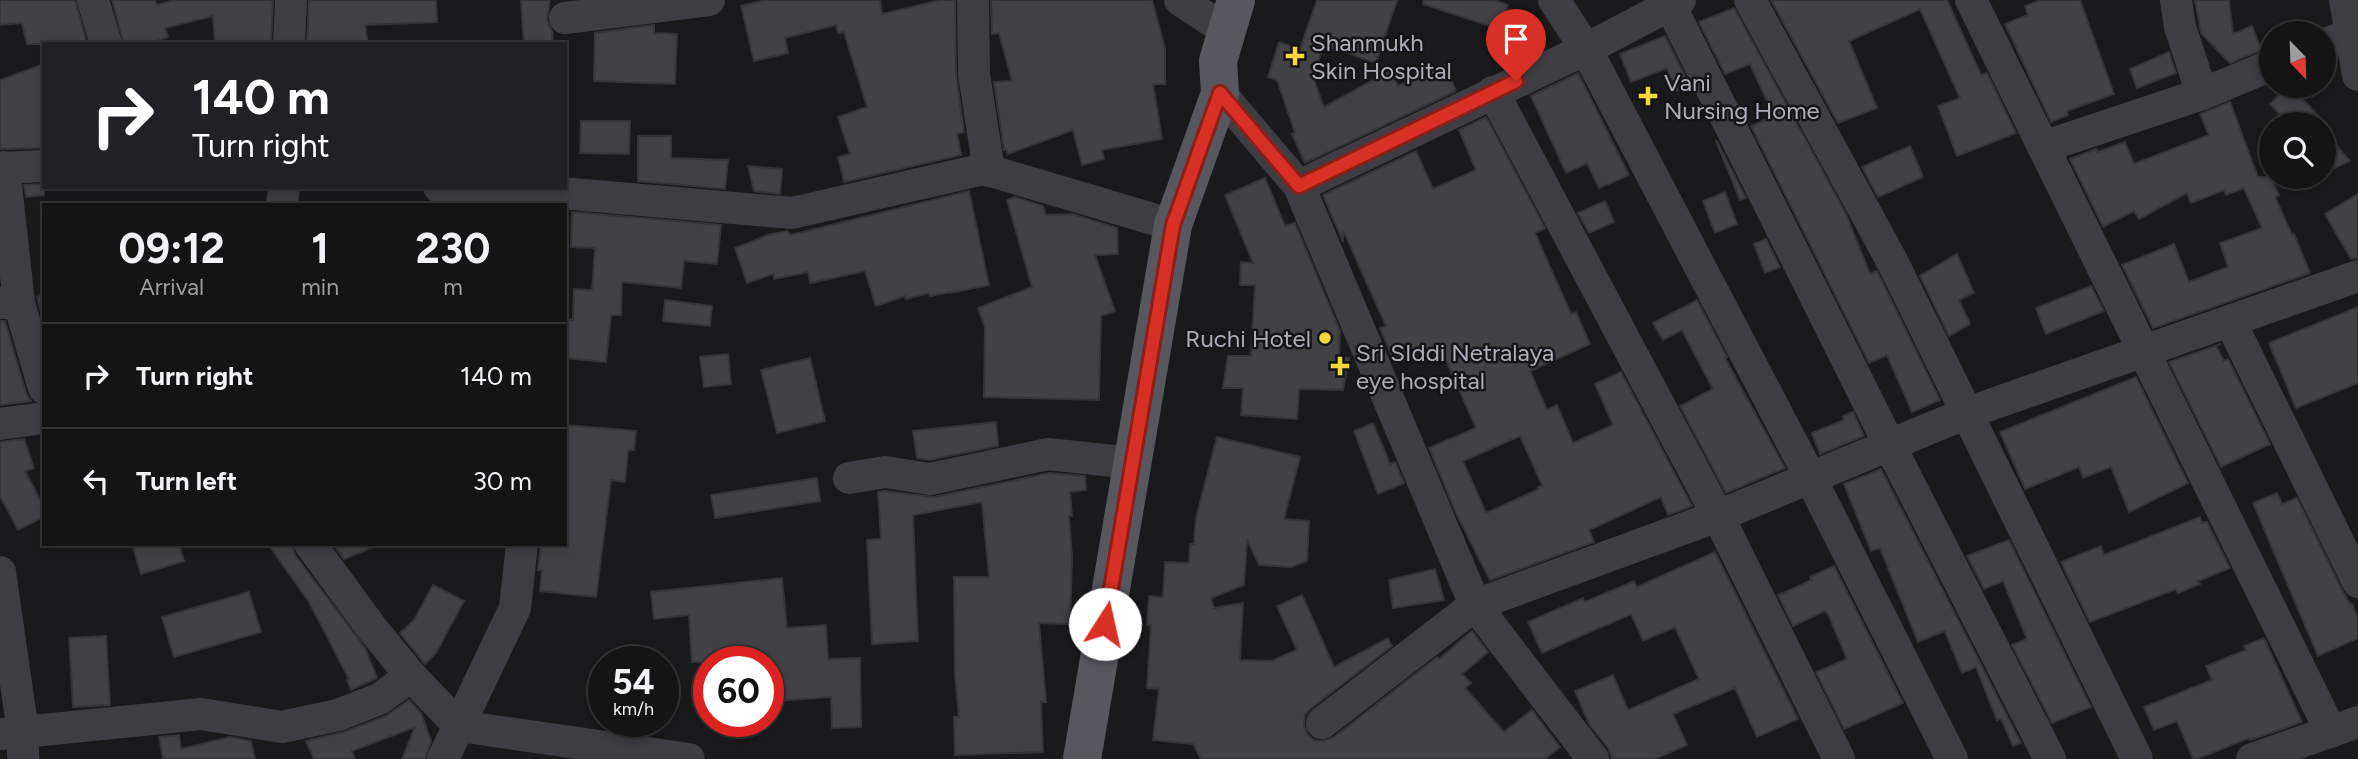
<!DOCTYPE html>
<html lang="en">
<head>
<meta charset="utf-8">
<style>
	:root { --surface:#141415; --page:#1d1d1e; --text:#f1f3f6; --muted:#9d9ea0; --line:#333334 }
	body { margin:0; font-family:Figtree,sans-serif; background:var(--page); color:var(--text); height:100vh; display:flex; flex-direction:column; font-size:26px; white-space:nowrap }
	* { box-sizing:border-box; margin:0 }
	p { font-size:23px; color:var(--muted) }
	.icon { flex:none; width:38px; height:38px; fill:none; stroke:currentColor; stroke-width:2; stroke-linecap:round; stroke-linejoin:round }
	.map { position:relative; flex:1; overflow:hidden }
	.side { position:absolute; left:42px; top:203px; width:525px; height:343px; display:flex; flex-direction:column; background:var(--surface); border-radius:0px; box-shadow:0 4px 10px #0003,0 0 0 2px var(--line) }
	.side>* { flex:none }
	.hud { position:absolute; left:42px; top:42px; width:525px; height:147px; border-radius:0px; box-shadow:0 4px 10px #0003,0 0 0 2px var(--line); background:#202124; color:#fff; overflow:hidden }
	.needle { width:46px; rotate:157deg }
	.controls { position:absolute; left:2259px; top:21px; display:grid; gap:14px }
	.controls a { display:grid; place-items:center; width:77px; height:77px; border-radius:50%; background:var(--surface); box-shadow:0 4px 10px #0003,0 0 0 2px var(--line); font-size:35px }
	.speed { position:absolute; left:588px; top:646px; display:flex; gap:14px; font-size:35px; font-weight:700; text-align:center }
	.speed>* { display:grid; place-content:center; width:91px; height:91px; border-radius:50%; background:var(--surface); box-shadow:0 4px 10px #0003,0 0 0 2px var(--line); line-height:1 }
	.speed small { font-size:18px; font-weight:400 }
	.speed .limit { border:10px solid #d22; background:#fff; color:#111 }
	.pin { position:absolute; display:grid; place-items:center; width:60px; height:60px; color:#fff; margin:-72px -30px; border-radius:50% 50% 50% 0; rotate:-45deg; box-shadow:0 0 7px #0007 }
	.pin .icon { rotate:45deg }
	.me { position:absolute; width:77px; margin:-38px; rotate:10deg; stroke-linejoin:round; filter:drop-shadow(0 0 5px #0008) }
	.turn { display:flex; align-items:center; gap:24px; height:147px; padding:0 35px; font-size:32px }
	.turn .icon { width:91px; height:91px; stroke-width:2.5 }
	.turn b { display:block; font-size:49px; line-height:60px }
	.eta { display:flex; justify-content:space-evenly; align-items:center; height:119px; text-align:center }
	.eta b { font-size:42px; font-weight:700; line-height:49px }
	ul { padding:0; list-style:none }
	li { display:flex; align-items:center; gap:21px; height:105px; padding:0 35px; border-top:2px solid var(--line) }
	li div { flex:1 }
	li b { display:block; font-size:26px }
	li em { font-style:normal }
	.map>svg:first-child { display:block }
	.building { fill:#424246; stroke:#353438; stroke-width:2; fill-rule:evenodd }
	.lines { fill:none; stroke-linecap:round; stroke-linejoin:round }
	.minor { stroke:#3d3d43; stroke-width:32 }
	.primary { stroke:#575760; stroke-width:38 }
	.route-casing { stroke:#8d1f18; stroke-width:18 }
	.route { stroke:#d93025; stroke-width:12 }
	.poi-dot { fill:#f2d83c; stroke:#151517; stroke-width:2.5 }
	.labels { text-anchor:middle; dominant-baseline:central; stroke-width:5; stroke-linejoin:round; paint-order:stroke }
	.poi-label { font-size:24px; fill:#adaebc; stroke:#151517; text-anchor:start }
</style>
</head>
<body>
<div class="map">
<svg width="2358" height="759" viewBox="0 0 2358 759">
	<rect width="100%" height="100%" fill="#1a1a1c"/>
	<g class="building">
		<polygon points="0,0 75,0 87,44 27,44 22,23 0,25"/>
		<polygon points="112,0 155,0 157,5 175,0 273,0 271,44 215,44 213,16 165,28 168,37 148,44 124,44"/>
		<polygon points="309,0 436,0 437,22 365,25 368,44 307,44"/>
		<polygon points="521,0 550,0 547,20 552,31 553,44 524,44"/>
		<polygon points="765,0 880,0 882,14 941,0 955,0 956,74 964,132 957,134 961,155 844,182 838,157 850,154 838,117 867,107 844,32 838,33 836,25 785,38 788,53 754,61 741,6"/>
		<polygon points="991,0 1152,0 1165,48 1165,84 1153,84 1162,139 1102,150 1104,159 1082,165 1073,130 1008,154 1006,149 1004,150 994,82 1012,81 999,33 992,34"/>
		<polygon points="1317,0 1397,0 1376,63 1324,45 1313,77 1324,107 1390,71 1398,86 1445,65 1456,91 1305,163 1292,134 1295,133 1277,80 1268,77 1279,42 1300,49"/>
		<polygon points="1424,0 1494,0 1508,5 1499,29 1423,4"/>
		<polygon points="1771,0 1947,0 1981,75 1987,73 2016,133 1957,156 1938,106 1960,98 1920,9 1849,41 1877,108 1838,123"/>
		<polygon points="2041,0 2080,0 2114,94 2067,111 2068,115 2051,122 2005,24 2028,15 2025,6"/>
		<polygon points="2195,0 2229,0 2233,34 2252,26 2261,50 2230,63 2201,33"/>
		<polygon points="1734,8 1846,214 1870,274 1877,271 1940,400 1912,412 1887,355 1869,363 1751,126 1774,116 1750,64 1725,74 1699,22"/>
		<polygon points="654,25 654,33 677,34 675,84 594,81 595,33"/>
		<polygon points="1665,36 1691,88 1682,92 1681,89 1676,91 1667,68 1631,82 1620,54"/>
		<polygon points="2169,52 2176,73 2137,88 2130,69"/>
		<polygon points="44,64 44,148 0,149 0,80"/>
		<polygon points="1578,73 1629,175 1599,188 1587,163 1566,173 1531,96"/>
		<polygon points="2288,86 2290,86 2326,124 2289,124 2270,104"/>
		<polygon points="2230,102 2258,177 2271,177 2279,195 2275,197 2292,235 2294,234 2310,273 2153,328 2122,265 2174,244 2189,282 2228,267 2220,243 2262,228 2244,188 2226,195 2224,190 2191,203 2187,193 2139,219 2134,211 2103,227 2070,159 2096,149 2098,152 2125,142 2134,164 2209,135 2200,114"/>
		<path d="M 1486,117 L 1545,228 L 1535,233 L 1571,314 L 1576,312 L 1590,344 L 1530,371 L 1547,410 L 1557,405 L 1573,443 L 1613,425 L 1595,384 L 1621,372 L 1692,506 L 1668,515 L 1661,497 L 1589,530 L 1594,542 L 1490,580 L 1456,513 L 1429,448 L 1476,428 L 1439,344 L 1395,363 L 1380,328 L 1386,326 L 1343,230 L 1343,242 L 1323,195 L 1416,151 L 1433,189 L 1476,170 L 1459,130 ZM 1520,436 L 1542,485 L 1538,487 L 1539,489 L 1486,513 L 1463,461 Z"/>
		<polygon points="581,121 630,121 629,154 580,153"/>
		<polygon points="2324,131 2350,161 2324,173"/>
		<polygon points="638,136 671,136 671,158 728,160 725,189 638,181"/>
		<polygon points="1716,141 1717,141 1746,198 1740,200"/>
		<polygon points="1910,146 1923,177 1878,197 1862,167"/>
		<polygon points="748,166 782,169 780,194 754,191"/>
		<polygon points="1265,178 1285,226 1295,223 1340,331 1339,358 1349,358 1343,390 1299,389 1297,419 1241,415 1243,388 1223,388 1228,356 1251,356 1255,285 1240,285 1241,262 1253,263 1225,195"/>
		<polygon points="44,184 44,195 26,197 24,185"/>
		<polygon points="969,191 989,285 951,293 950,292 930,296 929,293 906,299 905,296 876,306 865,271 810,283 808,272 774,279 773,274 747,283 735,248 768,235 787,231 791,235"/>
		<polygon points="1725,192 1737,224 1715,233 1703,201"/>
		<polygon points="2358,194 2358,258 2351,259 2325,214"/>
		<polygon points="1015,197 1043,206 1046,215 1072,214 1117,228 1118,254 1095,255 1115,311 1101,316 1099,400 984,397 985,327 978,308 1032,287 1007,200"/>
		<polygon points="1605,201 1614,222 1589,233 1578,213"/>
		<polygon points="572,212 721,225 717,264 684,261 681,288 622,282 621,315 611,315 606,362 565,358 568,320 573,320 574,289 592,290 595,248 571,247"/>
		<polygon points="1766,239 1780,267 1765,273 1754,244"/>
		<polygon points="1957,254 1974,293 1959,300 1970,324 1949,336 1920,276"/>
		<polygon points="2091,286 2104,311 2046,334 2036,308"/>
		<polygon points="44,295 44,322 37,297"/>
		<polygon points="665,300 712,306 710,326 663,321"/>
		<polygon points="1697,300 1727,357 1725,358 1785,468 1726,493 1680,406 1713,389 1682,330 1663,340 1653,323"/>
		<polygon points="2358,307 2358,383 2296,408 2269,343"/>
		<polygon points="0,321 5,321 26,393 31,401 0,405"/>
		<polygon points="2221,344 2216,346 2224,361 2228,359 2270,444 2221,467 2169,362"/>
		<polygon points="728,354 731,384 704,387 700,357"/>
		<polygon points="810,358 825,421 777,433 761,370"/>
		<polygon points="2136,377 2188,483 2129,512 2111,467 2083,478 2079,467 2025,489 2000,432"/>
		<polygon points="1853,412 1864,436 1820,454 1812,433 1844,420 1843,416"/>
		<polygon points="996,422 998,446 929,460 917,458 913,431"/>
		<polygon points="1373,423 1390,464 1395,462 1404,483 1378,494 1354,431"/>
		<polygon points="565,425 636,431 634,450 628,450 625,482 611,480 596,597 540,591 542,570 538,570 541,544 565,544"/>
		<polygon points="1217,437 1300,457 1284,519 1309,521 1307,561 1291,567 1259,565 1247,539 1244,585 1211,598 1214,608 1243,603 1240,660 1271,661 1297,650 1277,606 1302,595 1334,667 1388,638 1392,646 1310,709 1305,715 1304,725 1308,735 1314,740 1324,741 1333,738 1437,657 1439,659 1472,631 1488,652 1462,674 1471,683 1465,688 1504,732 1532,710 1560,747 1545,759 1201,759 1193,744 1153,740 1159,689 1147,688 1151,625 1147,625 1149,596 1163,597 1165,562 1189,563 1190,544 1194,544 1196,518"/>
		<polygon points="24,439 34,468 25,471 44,507 44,517 18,530 0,496 0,442"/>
		<polygon points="1881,469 2021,743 2013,746 2001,718 1997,720 1976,667 1962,673 1945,631 1918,642 1880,548 1871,551 1844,484"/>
		<polygon points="1049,473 1085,476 1086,490 1070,492 1072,516 1069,516 1072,557 1070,624 1039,623 1046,702 1041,702 1043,752 955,755 954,717 959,717 955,676 954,577 989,577 982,502 913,515 918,641 872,644 867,540 881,539 878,492 885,491 934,497"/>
		<polygon points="817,478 820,501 715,518 711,495"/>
		<polygon points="2277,493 2282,504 2297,498 2342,590 2350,604 2352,604 2358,618 2358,638 2318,656 2253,503"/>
		<polygon points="2200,517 2202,523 2207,522 2230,568 2198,581 2200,584 2178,593 2176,589 2090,622 2061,562 2101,546 2104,555"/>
		<polygon points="2009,540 2091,707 2052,723 2012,645 2027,639 2003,581 1984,589 1967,556"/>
		<polygon points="132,544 179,544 184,561 141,574"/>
		<polygon points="268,544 292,544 295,555 365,648 377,678 351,690 347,680 349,679 309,602"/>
		<polygon points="333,544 379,544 379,545 344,559"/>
		<polygon points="1715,552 1798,719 1757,737 1735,688 1673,714 1687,745 1655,759 1612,759 1608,748 1589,724 1575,691 1613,675 1628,710 1699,679 1675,627 1643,641 1631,614 1542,653 1528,622 1583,598 1585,602 1634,581 1637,587"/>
		<polygon points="1834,566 1903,703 1844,729 1816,672 1847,659 1828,614 1825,611 1793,626 1778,595 1812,580 1810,577"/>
		<polygon points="1435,569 1444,600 1393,608 1389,580"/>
		<polygon points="782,578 787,628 826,625 828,659 860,658 861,727 832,728 831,697 776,701 774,662 692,662 689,615 654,619 651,592"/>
		<polygon points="433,585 464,601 436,653 425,664 400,633 414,620"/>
		<polygon points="249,592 261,632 174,657 162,617"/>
		<polygon points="106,636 110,705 73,707 69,638"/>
		<polygon points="2264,638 2302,722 2250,740 2249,738 2197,759 2193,759 2177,721 2154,730 2144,707 2212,680 2206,666 2246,650 2244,646"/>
		<polygon points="409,700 421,713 431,741 425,759 402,759 415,727 352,751 355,759 314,759 306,741 344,732 386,716"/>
		<polygon points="179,735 181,749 230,737 251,741 255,759 163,759 159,737"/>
	</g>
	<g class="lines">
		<g class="minor">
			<polyline points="93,0 106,44"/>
			<polyline points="973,0 974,74 989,171"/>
			<polyline points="1180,0 1227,31"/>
			<polyline points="1554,0 1586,49 1810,477 1952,759"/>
			<polyline points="1750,0 1893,263 2137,759"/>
			<polyline points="1971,0 2331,732"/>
			<polyline points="2176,0 2180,27 2202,94"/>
			<polyline points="2345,0 2358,75"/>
			<polyline points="1670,5 1889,444 2050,759"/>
			<polyline points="565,18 709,0"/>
			<polyline points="289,44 291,0"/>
			<polyline points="2324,44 2358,33"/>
			<polyline points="1493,92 1718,516 1839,759"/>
			<polyline points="1220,93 1299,186 1586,49 1680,0"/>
			<polyline points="2043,147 2202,94 2272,65"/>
			<polyline points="0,168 44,166"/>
			<polyline points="1299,186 1475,605 1322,723"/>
			<polyline points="439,187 561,193 792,213 984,169 1173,225"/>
			<polyline points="282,205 284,187"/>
			<polyline points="0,303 19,303 4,167"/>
			<polyline points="19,303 44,388"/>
			<polyline points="2230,321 2358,582"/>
			<polyline points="0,424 44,418"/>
			<polyline points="849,478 885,472 930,479 1048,454 1132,463"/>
			<polyline points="310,544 371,627 411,676 459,726 689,759"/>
			<polyline points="0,572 23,732 201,714 282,727 338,715 379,699 411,676"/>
			<polyline points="0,734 23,732 23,759"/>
			<polyline points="443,759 515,608 522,544"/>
			<polyline points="1593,759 1475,605 1718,516 1967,413 2358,276"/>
			<polyline points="2252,759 2358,722"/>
		</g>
		<polyline class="primary" points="1082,759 1173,225 1220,93 1218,61 1236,0"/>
	</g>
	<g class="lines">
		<g class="route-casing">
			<polyline id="route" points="1105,624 1173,225 1220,93 1299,186 1516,81"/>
		</g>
		<use href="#route" class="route"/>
	</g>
	<g class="poi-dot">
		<path d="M1291.5 45.5h7v7h7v7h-7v7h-7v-7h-7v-7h7z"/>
		<path d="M1644.5 85.5h7v7h7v7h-7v7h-7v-7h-7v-7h7z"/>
		<circle cx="1325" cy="338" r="7"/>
		<path d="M1336.5 355.5h7v7h7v7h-7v7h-7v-7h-7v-7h7z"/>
	</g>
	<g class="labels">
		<g class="poi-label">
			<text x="1311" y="42">Shanmukh<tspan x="1311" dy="28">Skin Hospital</tspan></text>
			<text x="1664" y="82">Vani<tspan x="1664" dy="28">Nursing Home</tspan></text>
			<text x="1311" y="338" text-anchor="end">Ruchi Hotel</text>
			<text x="1356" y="352">Sri SIddi Netralaya<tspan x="1356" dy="28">eye hospital</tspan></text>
		</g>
	</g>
</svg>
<div class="controls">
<a><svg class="needle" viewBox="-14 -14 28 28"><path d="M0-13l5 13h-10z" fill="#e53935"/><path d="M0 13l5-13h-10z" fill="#9d9ea0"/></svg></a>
<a><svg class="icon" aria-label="search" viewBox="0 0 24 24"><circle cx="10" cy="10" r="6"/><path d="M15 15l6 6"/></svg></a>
</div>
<div class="speed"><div>54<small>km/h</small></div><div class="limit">60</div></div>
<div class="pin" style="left:1516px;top:81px;background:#d93025"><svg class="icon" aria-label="arrive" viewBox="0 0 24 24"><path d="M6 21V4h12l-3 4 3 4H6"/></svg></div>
<svg class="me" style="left:1105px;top:624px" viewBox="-20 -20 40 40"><circle r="19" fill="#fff"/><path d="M0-13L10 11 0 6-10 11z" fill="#d93025"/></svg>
<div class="hud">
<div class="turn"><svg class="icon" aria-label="right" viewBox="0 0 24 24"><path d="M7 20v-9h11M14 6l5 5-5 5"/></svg><div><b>140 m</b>Turn right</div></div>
</div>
<section class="side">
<div class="eta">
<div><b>09:12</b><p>Arrival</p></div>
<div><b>1</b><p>min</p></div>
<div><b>230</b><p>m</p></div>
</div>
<ul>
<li><svg class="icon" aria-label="right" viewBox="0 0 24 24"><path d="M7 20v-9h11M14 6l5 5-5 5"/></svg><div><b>Turn right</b></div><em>140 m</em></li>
<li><svg class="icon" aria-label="left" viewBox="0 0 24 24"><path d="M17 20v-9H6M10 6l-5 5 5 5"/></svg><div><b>Turn left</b></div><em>30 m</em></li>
</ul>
</section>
</div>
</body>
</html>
